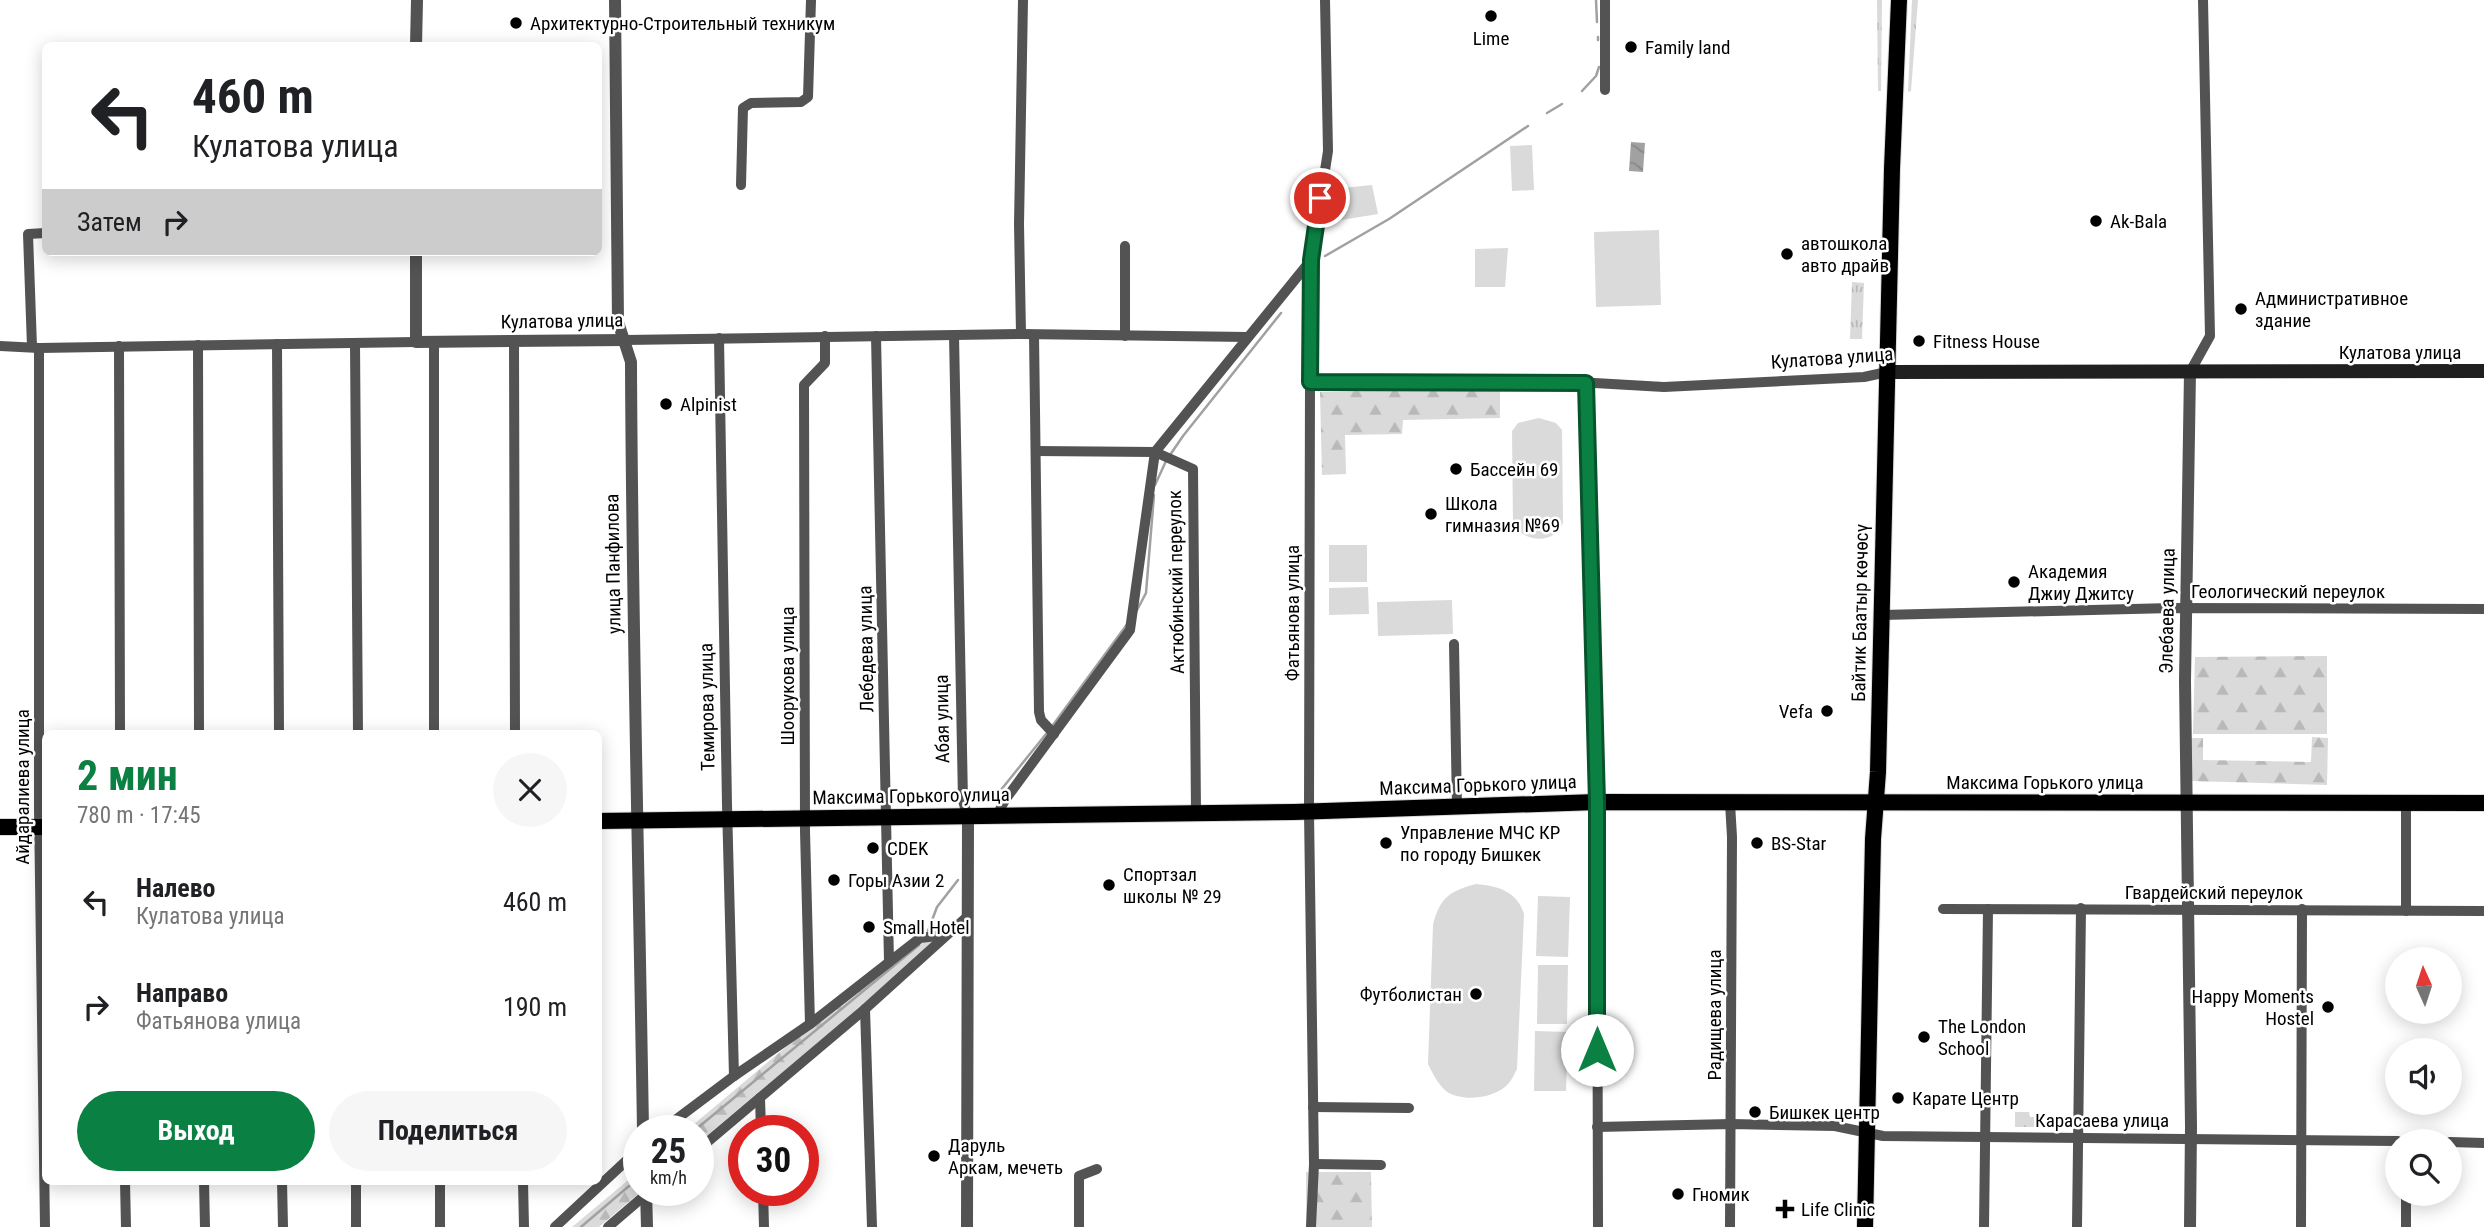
<!DOCTYPE html>
<html lang="ru">
<head>
<meta charset="utf-8">
<style>
	:root { --surface:#fff; --page:#f6f6f6; --text:#202124; --muted:#757577; --accent:#0b8043 }
	body { margin:0; font-family:"Roboto Condensed",sans-serif; background:var(--page); color:var(--text); height:100vh; display:flex; flex-direction:column; font-size:26px; white-space:nowrap }
	* { box-sizing:border-box; margin:0 }
	p { font-size:23px; color:var(--muted) }
	.icon { flex:none; width:38px; height:38px; fill:none; stroke:currentColor; stroke-width:2; stroke-linecap:round; stroke-linejoin:round }
	.map { position:relative; flex:1; overflow:hidden }
	.sheet { position:absolute; left:42px; top:730px; width:560px; height:455px; display:flex; flex-direction:column; background:var(--surface); border-radius:10px; box-shadow:0 4px 18px #0003 }
	.sheet>* { flex:none }
	.banner { position:absolute; left:42px; top:42px; width:560px; height:214px; border-radius:10px; box-shadow:0 4px 18px #0003; background:#fff; color:var(--text); overflow:hidden }
	.needle { width:46px; rotate:357deg }
	.buttons { position:absolute; left:2385px; top:947px; display:grid; gap:14px }
	.buttons a { display:grid; place-items:center; width:77px; height:77px; border-radius:50%; background:var(--surface); box-shadow:0 4px 18px #0003; font-size:35px }
	.speed { position:absolute; left:623px; top:1115px; display:flex; gap:14px; font-size:35px; font-weight:700; text-align:center }
	.speed>* { display:grid; place-content:center; width:91px; height:91px; border-radius:50%; background:var(--surface); box-shadow:0 4px 18px #0003; line-height:1 }
	.speed small { font-size:18px; font-weight:400 }
	.speed .limit { border:10px solid #d22; background:#fff; color:#111 }
	.pin { position:absolute; display:grid; place-items:center; width:60px; height:60px; color:#fff; margin:-30px; border:4px solid #fff; border-radius:50%; box-shadow:0 2px 7px #0007 }
	.me { position:absolute; width:77px; margin:-38px; rotate:0deg; stroke-linejoin:round; filter:drop-shadow(0 0 5px #0008) }
	.turn { display:flex; align-items:center; gap:24px; height:147px; padding:0 35px; font-size:32px }
	.turn .icon { width:91px; height:91px; stroke-width:2.5 }
	.turn b { display:block; font-size:49px; line-height:60px }
	.then { display:flex; align-items:center; height:66px; padding:0 35px; background:#0003; gap:14px; font-size:26px }
	.round { display:grid; place-items:center; flex:none; width:74px; height:74px; border-radius:37px; background:var(--page) }
	.summary { display:flex; align-items:center; justify-content:space-between; height:119px; padding:0 35px }
	h1 { font-size:42px; font-weight:700; line-height:52px; color:var(--accent) }
	.primary-button { display:flex; gap:14px; margin-top:auto; padding:14px 35px }
	.primary-button a { flex:1; height:80px; border-radius:42px; background:var(--accent); color:#fff; font-size:28px; font-weight:700; line-height:80px; text-align:center }
	.primary-button a+a { background:var(--page); color:var(--text) }
	ul { padding:0; list-style:none }
	li { display:flex; align-items:center; gap:21px; height:105px; padding:0 35px }
	li div { flex:1 }
	li b { display:block; font-size:26px }
	li em { font-style:normal }
	.map>svg:first-child { display:block }
	.grass { fill:url(#grass-tufts) }
	.forest { fill:url(#forest-firs) }
	.park { fill:#dadada }
	.water { fill:url(#water-waves) }
	.lines { fill:none; stroke-linecap:round; stroke-linejoin:round }
	.stream { stroke:#a1a1a1; stroke-width:2.5 }
	.primary-casing { stroke:#dbdbdb; stroke-width:18 }
	.minor { stroke:#535353; stroke-width:10 }
	.tertiary { stroke:#535353; stroke-width:12 }
	.secondary { stroke:#202020; stroke-width:14 }
	.primary { stroke:#000; stroke-width:16 }
	.route-casing { stroke:#07532c; stroke-width:18 }
	.route { stroke:#0b8043; stroke-width:12 }
	.poi-dot { fill:#000; stroke:#fff; stroke-width:2.5 }
	.labels { text-anchor:middle; dominant-baseline:central; stroke-width:5; stroke-linejoin:round; paint-order:stroke }
	.poi-label { font-size:19px; fill:#000; stroke:#fff; text-anchor:start }
	.street-label { font-size:19px; fill:#000; stroke:#fff }
</style>
</head>
<body>
<div class="map">
<svg width="2484" height="1227" viewBox="0 0 2484 1227">
	<defs>
		<pattern id="grass-tufts" width="24" height="20" patternUnits="userSpaceOnUse" patternTransform="scale(1.75)"><rect width="24" height="20" fill="#dadada"/><path d="M3 7l-1-3M5 7V3M7 7l1-3M15 17l-1-3M17 17v-4M19 17l1-3" fill="none" stroke="#b9b9b9"/></pattern>
		<pattern id="forest-firs" width="22" height="20" patternUnits="userSpaceOnUse" patternTransform="scale(1.75)"><rect width="22" height="20" fill="#dadada"/><path d="M5 1l3.5 6h-7zM16 11l3.5 6h-7z" fill="#b9b9b9"/></pattern>
		<pattern id="water-waves" width="16" height="10" patternUnits="userSpaceOnUse" patternTransform="scale(1.75)"><rect width="16" height="10" fill="#a1a1a1"/><path d="M0 5q4-4 8 0t8 0" fill="none" stroke="#898989"/></pattern>
	</defs>
	<rect width="100%" height="100%" fill="#fff"/>
	<g class="grass">
		<polygon points="1877,0 1882,0 1881,91 1878,91"/>
		<polygon points="1912,0 1918,0 1911,91 1908,92"/>
		<polygon points="1852,282 1864,283 1862,339 1850,339"/>
		<polygon points="2015,1112 2029,1112 2030,1117 2040,1117 2040,1127 2015,1127"/>
	</g>
	<g class="forest">
		<polygon points="1500,388 1500,418 1403,420 1402,434 1345,435 1346,474 1322,475 1320,392"/>
		<polygon points="2327,656 2327,734 2193,734 2195,657"/>
		<polygon points="2312,737 2328,738 2327,785 2191,781 2189,738 2203,738 2203,760 2311,762"/>
		<polygon points="925,930 936,943 698,1143 698,1130 687,1130"/>
		<polygon points="639,1171 638,1194 599,1227 572,1227"/>
		<polygon points="1306,1172 1371,1172 1372,1227 1306,1227"/>
	</g>
	<g class="park">
		<polygon points="1532,145 1534,190 1512,191 1510,146"/>
		<polygon points="1372,185 1378,214 1329,222 1333,189"/>
		<polygon points="1659,230 1661,305 1596,307 1594,232"/>
		<polygon points="1508,248 1505,287 1475,287 1475,249"/>
		<path d="M 1539,418 L 1556,423 L 1562,430 L 1563,523 C 1553,545 1527,542 1513,526 L 1512,431 L 1518,423 Z"/>
		<rect x="1329" y="545" width="38" height="37"/>
		<polygon points="1368,587 1369,614 1329,615 1329,588"/>
		<polygon points="1452,600 1453,634 1378,636 1377,602"/>
		<path d="M 1476,884 C 1498,886 1517,891 1524,914 L 1517,1069 C 1514,1074 1512,1080 1508,1084 C 1496,1098 1462,1103 1446,1091 C 1437,1083 1433,1074 1428,1064 L 1433,925 C 1440,897 1450,891 1476,884 Z"/>
		<polygon points="1538,896 1570,897 1568,957 1536,956"/>
		<polygon points="1538,965 1568,965 1567,1024 1537,1024"/>
		<polygon points="1535,1031 1568,1032 1566,1091 1534,1091"/>
	</g>
	<polygon class="water" points="1631,142 1645,143 1643,172 1629,171"/>
	<g class="lines">
		<g class="stream">
			<polyline points="1596,0 1597,22"/>
			<polyline points="1598,37 1598,40"/>
			<polyline points="1582,91 1596,76 1599,67"/>
			<polyline points="1547,113 1562,104"/>
			<polyline points="1325,256 1389,219 1528,126"/>
			<polyline points="1170,455 1183,436 1281,313"/>
			<polyline points="1155,485 1166,461"/>
			<polyline points="1136,612 1146,593 1154,495"/>
			<polyline points="1053,725 1128,623"/>
			<polyline points="968,798 996,796 1046,734"/>
			<polyline points="928,931 937,907 958,880"/>
			<polyline points="695,1130 919,945"/>
			<polyline points="581,1227 629,1186"/>
		</g>
		<g class="primary-casing">
			<g id="primary">
				<polyline points="598,821 1294,812 1597,802 2484,803"/>
				<polyline points="0,827 46,827"/>
				<polyline points="1865,1227 1873,839 1878,772 1892,169 1899,0"/>
			</g>
		</g>
		<g class="minor">
			<polyline points="1605,0 1605,90"/>
			<polyline points="741,185 743,108 751,103 801,102 808,97 811,0"/>
			<polyline points="1021,334 1019,224 1023,0"/>
			<polyline points="954,335 963,801 968,817"/>
			<polyline points="1034,335 1039,712 1041,720 1054,734"/>
			<polyline points="876,336 889,962"/>
			<polyline points="1125,336 1125,246"/>
			<polyline points="719,338 727,805 734,1076"/>
			<polyline points="625,340 1021,334 1248,337"/>
			<polyline points="514,341 515,733"/>
			<polyline points="434,342 434,733"/>
			<polyline points="355,343 358,733"/>
			<polyline points="277,344 279,733"/>
			<polyline points="198,345 199,733"/>
			<polyline points="0,346 39,348 416,342"/>
			<polyline points="119,346 120,733"/>
			<polyline points="32,347 28,234 46,233"/>
			<polyline points="39,348 39,810 45,1227"/>
			<polyline points="2190,372 2210,336 2203,0"/>
			<polyline points="1310,382 1577,382 1664,387 1864,377 1887,372"/>
			<polyline points="1586,383 1597,802 1598,1227"/>
			<polyline points="1036,451 1155,452 1193,469 1196,813"/>
			<polyline points="1882,615 2172,608 2484,609"/>
			<polyline points="1454,644 1457,807"/>
			<polyline points="996,817 1005,800 1130,630 1155,452 1311,260"/>
			<polyline points="1943,909 2484,911"/>
			<polyline points="2406,911 2406,802"/>
			<polyline points="865,1009 872,1227"/>
			<polyline points="810,1024 805,831 804,385 825,363 825,336"/>
			<polyline points="760,1098 761,1130"/>
			<polyline points="1313,1107 1409,1108"/>
			<polyline points="1597,1127 1731,1124 1835,1126 1883,1136 2398,1141"/>
			<polyline points="662,1130 734,1076 810,1024 920,938 946,935"/>
			<polyline points="2450,1142 2484,1143"/>
			<polyline points="698,1150 865,1009 968,916"/>
			<polyline points="1314,1164 1381,1165"/>
			<polyline points="125,1181 126,1227"/>
			<polyline points="204,1181 205,1227"/>
			<polyline points="282,1181 283,1227"/>
			<polyline points="440,1181 440,1227"/>
			<polyline points="523,1181 524,1227"/>
			<polyline points="763,1190 764,1227"/>
			<polyline points="356,1227 356,1181"/>
			<polyline points="555,1227 639,1149"/>
			<polyline points="608,1227 650,1191"/>
			<polyline points="1079,1227 1079,1176 1097,1169"/>
			<polyline points="1311,1227 1314,1164 1309,812 1310,382 1311,260 1328,151 1325,0"/>
			<polyline points="1730,1227 1732,837 1730,803"/>
			<polyline points="1984,1227 1988,909"/>
			<polyline points="2077,1227 2081,908"/>
			<polyline points="2301,1227 2302,909"/>
			<polyline points="2406,1227 2406,1194"/>
		</g>
		<g class="tertiary">
			<path d="M 615,0 L 618,322 L 631,362 C 632,618 639,874 643,1130"/>
			<polyline points="416,46 417,0"/>
			<polyline points="416,252 416,342 625,340"/>
			<polyline points="2190,372 2185,681 2191,1126 2190,1227"/>
			<polyline points="646,1190 647,1227"/>
			<polyline points="967,1227 968,817"/>
		</g>
		<polyline class="secondary" points="1887,372 2484,371"/>
		<use href="#primary" class="primary"/>
	</g>
	<g class="lines">
		<g class="route-casing">
			<polyline id="route" points="1320,198 1311,260 1310,382 1586,383 1597,803 1597,1050"/>
		</g>
		<use href="#route" class="route"/>
	</g>
	<g class="poi-dot">
		<circle cx="1491" cy="16" r="7"/>
		<circle cx="516" cy="23" r="7"/>
		<circle cx="1631" cy="47" r="7"/>
		<circle cx="2096" cy="221" r="7"/>
		<circle cx="1787" cy="254" r="7"/>
		<circle cx="2241" cy="309" r="7"/>
		<circle cx="1919" cy="341" r="7"/>
		<circle cx="666" cy="404" r="7"/>
		<circle cx="1456" cy="469" r="7"/>
		<circle cx="1431" cy="514" r="7"/>
		<circle cx="2014" cy="582" r="7"/>
		<circle cx="1827" cy="711" r="7"/>
		<circle cx="1386" cy="843" r="7"/>
		<circle cx="1757" cy="843" r="7"/>
		<circle cx="873" cy="848" r="7"/>
		<circle cx="834" cy="880" r="7"/>
		<circle cx="1109" cy="885" r="7"/>
		<circle cx="869" cy="927" r="7"/>
		<circle cx="1476" cy="994" r="7"/>
		<circle cx="2328" cy="1007" r="7"/>
		<circle cx="1924" cy="1037" r="7"/>
		<circle cx="1898" cy="1098" r="7"/>
		<circle cx="1755" cy="1112" r="7"/>
		<circle cx="934" cy="1156" r="7"/>
		<circle cx="1678" cy="1194" r="7"/>
		<path d="M1781.5 1198.5h7v7h7v7h-7v7h-7v-7h-7v-7h7z"/>
	</g>
	<g class="labels">
		<g class="poi-label">
			<text x="530" y="23">Архитектурно-Строительный техникум</text>
			<text x="1491" y="38" text-anchor="middle">Lime</text>
			<text x="1645" y="47">Family land</text>
			<text x="2110" y="221">Ak-Bala</text>
			<text x="1801" y="243">автошкола<tspan x="1801" dy="22">авто драйв</tspan></text>
			<text x="2255" y="298">Административное<tspan x="2255" dy="22">здание</tspan></text>
			<text x="1933" y="341">Fitness House</text>
			<text x="680" y="404">Alpinist</text>
			<text x="1470" y="469">Бассейн 69</text>
			<text x="1445" y="503">Школа<tspan x="1445" dy="22">гимназия №69</tspan></text>
			<text x="2028" y="571">Академия<tspan x="2028" dy="22">Джиу Джитсу</tspan></text>
			<text x="1813" y="711" text-anchor="end">Vefa</text>
			<text x="1400" y="832">Управление МЧС КР<tspan x="1400" dy="22">по городу Бишкек</tspan></text>
			<text x="1771" y="843">BS-Star</text>
			<text x="887" y="848">CDEK</text>
			<text x="1123" y="874">Спортзал<tspan x="1123" dy="22">школы № 29</tspan></text>
			<text x="848" y="880">Горы Азии 2</text>
			<text x="883" y="927">Small Hotel</text>
			<text x="1462" y="994" text-anchor="end">Футболистан</text>
			<text x="2314" y="996" text-anchor="end">Happy Moments<tspan x="2314" dy="22">Hostel</tspan></text>
			<text x="1938" y="1026">The London<tspan x="1938" dy="22">School</tspan></text>
			<text x="1912" y="1098">Карате Центр</text>
			<text x="1769" y="1112">Бишкек центр</text>
			<text x="948" y="1145">Даруль<tspan x="948" dy="22">Аркам, мечеть</tspan></text>
			<text x="1692" y="1194">Гномик</text>
			<text x="1801" y="1209">Life Clinic</text>
		</g>
		<g class="street-label">
			<text transform="translate(562 321) rotate(-1)">Кулатова улица</text>
			<text x="2400" y="352">Кулатова улица</text>
			<text transform="translate(1832 358) rotate(-4)">Кулатова улица</text>
			<text transform="translate(613 564) rotate(-91)">улица Панфилова</text>
			<text transform="translate(1176 582) rotate(-91)">Актюбинский переулок</text>
			<text x="2288" y="591">Геологический переулок</text>
			<text transform="translate(2167 611) rotate(-89)">Элебаева улица</text>
			<text transform="translate(1292 613) rotate(-90)">Фатьянова улица</text>
			<text transform="translate(1860 613) rotate(-89)">Байтик Баатыр көчөсү</text>
			<text transform="translate(866 649) rotate(-91)">Лебедева улица</text>
			<text transform="translate(787 676) rotate(-90)">Шоорукова улица</text>
			<text transform="translate(707 707) rotate(-91)">Темирова улица</text>
			<text transform="translate(942 719) rotate(-91)">Абая улица</text>
			<text x="2045" y="782">Максима Горького улица</text>
			<text transform="translate(1478 785) rotate(-2)">Максима Горького улица</text>
			<text transform="translate(22 787) rotate(-90)">Айдаралиева улица</text>
			<text transform="translate(911 796) rotate(-1)">Максима Горького улица</text>
			<text x="2214" y="892">Гвардейский переулок</text>
			<text transform="translate(1714 1015) rotate(-90)">Радищева улица</text>
			<text x="2102" y="1120">Карасаева улица</text>
		</g>
	</g>
</svg>
<div class="buttons">
<a><svg class="needle" viewBox="-14 -14 28 28"><path d="M0-13l5 13h-10z" fill="#e53935"/><path d="M0 13l5-13h-10z" fill="#757577"/></svg></a>
<a><svg class="icon" aria-label="sound" viewBox="0 0 24 24"><path d="M4 9h4l5-4v14l-5-4H4zM17 9q2 3 0 6"/></svg></a>
<a><svg class="icon" aria-label="search" viewBox="0 0 24 24"><circle cx="10" cy="10" r="6"/><path d="M15 15l6 6"/></svg></a>
</div>
<div class="speed"><div>25<small>km/h</small></div><div class="limit">30</div></div>
<div class="pin" style="left:1320px;top:198px;background:#d93025"><svg class="icon" aria-label="arrive" viewBox="0 0 24 24"><path d="M6 21V4h12l-3 4 3 4H6"/></svg></div>
<svg class="me" style="left:1597px;top:1050px" viewBox="-20 -20 40 40"><circle r="19" fill="#fff"/><path d="M0-13L10 11 0 6-10 11z" fill="#0b8043"/></svg>
<div class="banner">
<div class="turn"><svg class="icon" aria-label="left" viewBox="0 0 24 24"><path d="M17 20v-9H6M10 6l-5 5 5 5"/></svg><div><b>460 m</b>Кулатова улица</div></div>
<div class="then">Затем<svg class="icon" aria-label="right" viewBox="0 0 24 24"><path d="M7 20v-9h11M14 6l5 5-5 5"/></svg></div>
</div>
<section class="sheet">
<div class="summary"><div><h1>2 мин</h1><p>780 m · 17:45</p></div><a class="round"><svg class="icon" aria-label="close" viewBox="0 0 24 24"><path d="M6 6l12 12M18 6L6 18"/></svg></a></div>
<ul>
<li><svg class="icon" aria-label="left" viewBox="0 0 24 24"><path d="M17 20v-9H6M10 6l-5 5 5 5"/></svg><div><b>Налево</b><p>Кулатова улица</p></div><em>460 m</em></li>
<li><svg class="icon" aria-label="right" viewBox="0 0 24 24"><path d="M7 20v-9h11M14 6l5 5-5 5"/></svg><div><b>Направо</b><p>Фатьянова улица</p></div><em>190 m</em></li>
</ul>
<div class="primary-button"><a>Выход</a><a>Поделиться</a></div>
</section>
</div>
</body>
</html>
